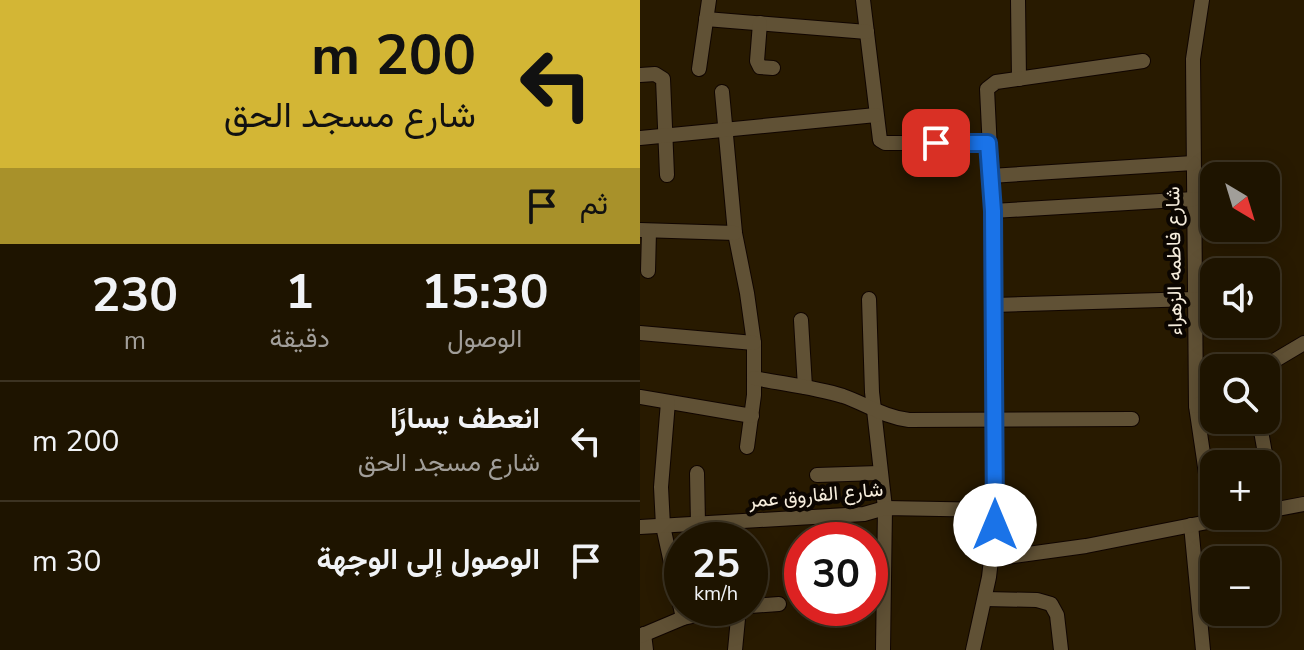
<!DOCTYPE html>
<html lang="ar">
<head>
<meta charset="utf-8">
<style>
	:root { --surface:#1e1400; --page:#261d0a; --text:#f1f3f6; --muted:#a19e99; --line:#3c3322 }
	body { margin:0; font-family:"Nunito Sans",Vazirmatn,sans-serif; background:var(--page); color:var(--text); direction:rtl; height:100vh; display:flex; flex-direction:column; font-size:30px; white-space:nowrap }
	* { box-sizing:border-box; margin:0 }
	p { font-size:26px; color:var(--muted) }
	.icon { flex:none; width:44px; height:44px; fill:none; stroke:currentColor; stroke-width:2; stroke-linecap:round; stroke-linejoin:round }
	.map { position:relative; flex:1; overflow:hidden; direction:ltr }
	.details { display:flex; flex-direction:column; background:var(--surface); width:640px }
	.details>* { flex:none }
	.guide { background:#d3b635; color:#111; overflow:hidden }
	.needle { width:52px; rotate:142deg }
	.fabs { position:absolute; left:560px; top:162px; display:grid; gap:16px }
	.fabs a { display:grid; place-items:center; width:80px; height:80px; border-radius:16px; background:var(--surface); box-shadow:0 4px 20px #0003,0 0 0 2px var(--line); font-size:40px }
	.speed { position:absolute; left:24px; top:522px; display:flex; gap:16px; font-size:40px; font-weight:700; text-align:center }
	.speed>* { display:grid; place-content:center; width:104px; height:104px; border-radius:50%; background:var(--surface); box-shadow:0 4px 20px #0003,0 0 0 2px var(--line); line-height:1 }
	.speed small { font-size:20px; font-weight:400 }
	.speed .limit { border:12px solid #d22; background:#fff; color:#111 }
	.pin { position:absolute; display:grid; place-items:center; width:68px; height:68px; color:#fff; margin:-34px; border-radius:16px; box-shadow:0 4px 12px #0006 }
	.me { position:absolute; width:88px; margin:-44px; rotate:0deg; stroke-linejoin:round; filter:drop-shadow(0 0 6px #0008) }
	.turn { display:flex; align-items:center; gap:28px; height:168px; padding:0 32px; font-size:36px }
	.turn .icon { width:104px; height:104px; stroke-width:2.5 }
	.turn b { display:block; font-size:56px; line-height:68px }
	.then { display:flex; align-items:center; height:76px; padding:0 32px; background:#0003; gap:16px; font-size:30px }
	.eta { display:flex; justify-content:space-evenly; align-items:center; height:136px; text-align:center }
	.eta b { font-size:48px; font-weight:700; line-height:56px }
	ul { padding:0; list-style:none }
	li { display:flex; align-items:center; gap:24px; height:120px; padding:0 32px; border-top:2px solid var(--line) }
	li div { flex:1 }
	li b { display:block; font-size:30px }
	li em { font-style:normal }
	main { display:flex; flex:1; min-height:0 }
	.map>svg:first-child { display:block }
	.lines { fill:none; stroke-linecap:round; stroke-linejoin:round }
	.minor-casing { stroke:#100500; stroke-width:16 }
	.minor { stroke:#605135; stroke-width:14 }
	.route-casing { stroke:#114b97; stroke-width:20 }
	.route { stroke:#1a73e8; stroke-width:14 }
	.labels { text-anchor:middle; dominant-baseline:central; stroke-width:8; stroke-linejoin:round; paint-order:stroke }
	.street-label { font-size:20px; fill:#f6eddd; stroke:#0c0601 }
</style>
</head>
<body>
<main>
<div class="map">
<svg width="664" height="650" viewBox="0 0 664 650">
	<rect width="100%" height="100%" fill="#281a00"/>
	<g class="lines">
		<g class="minor-casing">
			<g id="minor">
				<polyline points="223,0 240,140 245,143 348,143"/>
				<polyline points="378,0 379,79"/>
				<polyline points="562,0 553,59 556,406 573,521"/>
				<polyline points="66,19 227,32"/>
				<polyline points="120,23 117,61 120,67 133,68"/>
				<polyline points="59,69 69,0"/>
				<polyline points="0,75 15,74 23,79 27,175"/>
				<polyline points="82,92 95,233 107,293 114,343 114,395 107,447"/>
				<polyline points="0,138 236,115"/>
				<polyline points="350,176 553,163"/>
				<polyline points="353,211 554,199"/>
				<polyline points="0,230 95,233"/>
				<polyline points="8,271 9,231"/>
				<polyline points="229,299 232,392 245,508 243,650"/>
				<polyline points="354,305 555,299"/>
				<polyline points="161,320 165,387"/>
				<polyline points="0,333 114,343"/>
				<polyline points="622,368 664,343"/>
				<path d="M 114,378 C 144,384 174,387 203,396 C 226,404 244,417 269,420 L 492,419"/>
				<polyline points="0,397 112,416"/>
				<polyline points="28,402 21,487 23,526 43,618"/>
				<polyline points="556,406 574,395"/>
				<polyline points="619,420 635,509"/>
				<polyline points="57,473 58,524"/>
				<polyline points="177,475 239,473"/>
				<polyline points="626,511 664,504"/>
				<polyline points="551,525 563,650"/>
				<polyline points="0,527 224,514 245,508 355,510"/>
				<polyline points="352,559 446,546 598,516"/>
				<polyline points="345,599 397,600 411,604 417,615 421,650"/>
				<polyline points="110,606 139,604"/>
				<polyline points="4,634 6,650"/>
				<polyline points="0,636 43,618 90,608"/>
				<polyline points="95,650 99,608"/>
				<polyline points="333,650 349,577 355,525 353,211 347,89 356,82 503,61"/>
			</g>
		</g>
		<use href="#minor" class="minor"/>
	</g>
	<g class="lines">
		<g class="route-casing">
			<polyline id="route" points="296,143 348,143 353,211 355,525"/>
		</g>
		<use href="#route" class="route"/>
	</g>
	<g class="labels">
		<g class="street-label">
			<text transform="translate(534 261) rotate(-91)">شارع فاطمه الزهراء</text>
			<text transform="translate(176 495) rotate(-5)">شارع الفاروق عمر</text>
		</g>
	</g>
</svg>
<div class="fabs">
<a><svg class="needle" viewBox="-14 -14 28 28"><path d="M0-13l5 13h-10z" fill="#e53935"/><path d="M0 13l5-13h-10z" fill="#a19e99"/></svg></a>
<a><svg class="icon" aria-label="sound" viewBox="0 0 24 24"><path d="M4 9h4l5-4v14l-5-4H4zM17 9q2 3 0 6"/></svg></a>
<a><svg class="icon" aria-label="search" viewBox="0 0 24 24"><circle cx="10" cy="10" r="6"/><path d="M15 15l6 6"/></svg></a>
<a>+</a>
<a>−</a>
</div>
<div class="speed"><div>25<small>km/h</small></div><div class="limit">30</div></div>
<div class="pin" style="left:296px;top:143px;background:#d93025"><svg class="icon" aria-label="arrive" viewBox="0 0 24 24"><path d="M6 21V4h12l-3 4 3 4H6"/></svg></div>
<svg class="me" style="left:355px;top:525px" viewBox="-20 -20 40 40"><circle r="19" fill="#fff"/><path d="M0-13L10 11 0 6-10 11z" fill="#1a73e8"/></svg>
</div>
<section class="details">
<div class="guide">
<div class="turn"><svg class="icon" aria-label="left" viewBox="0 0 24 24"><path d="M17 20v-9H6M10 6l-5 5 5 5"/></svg><div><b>200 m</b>شارع مسجد الحق</div></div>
<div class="then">ثم<svg class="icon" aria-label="arrive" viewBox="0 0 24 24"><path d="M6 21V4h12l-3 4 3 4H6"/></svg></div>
</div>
<div class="eta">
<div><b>15:30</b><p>الوصول</p></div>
<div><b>1</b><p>دقيقة</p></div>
<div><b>230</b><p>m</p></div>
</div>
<ul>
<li><svg class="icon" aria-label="left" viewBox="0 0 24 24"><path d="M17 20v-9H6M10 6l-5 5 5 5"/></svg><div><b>انعطف يسارًا</b><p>شارع مسجد الحق</p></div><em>200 m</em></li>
<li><svg class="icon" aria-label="arrive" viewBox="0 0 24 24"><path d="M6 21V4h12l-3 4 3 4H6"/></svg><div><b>الوصول إلى الوجهة</b></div><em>30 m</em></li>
</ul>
</section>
</main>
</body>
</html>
